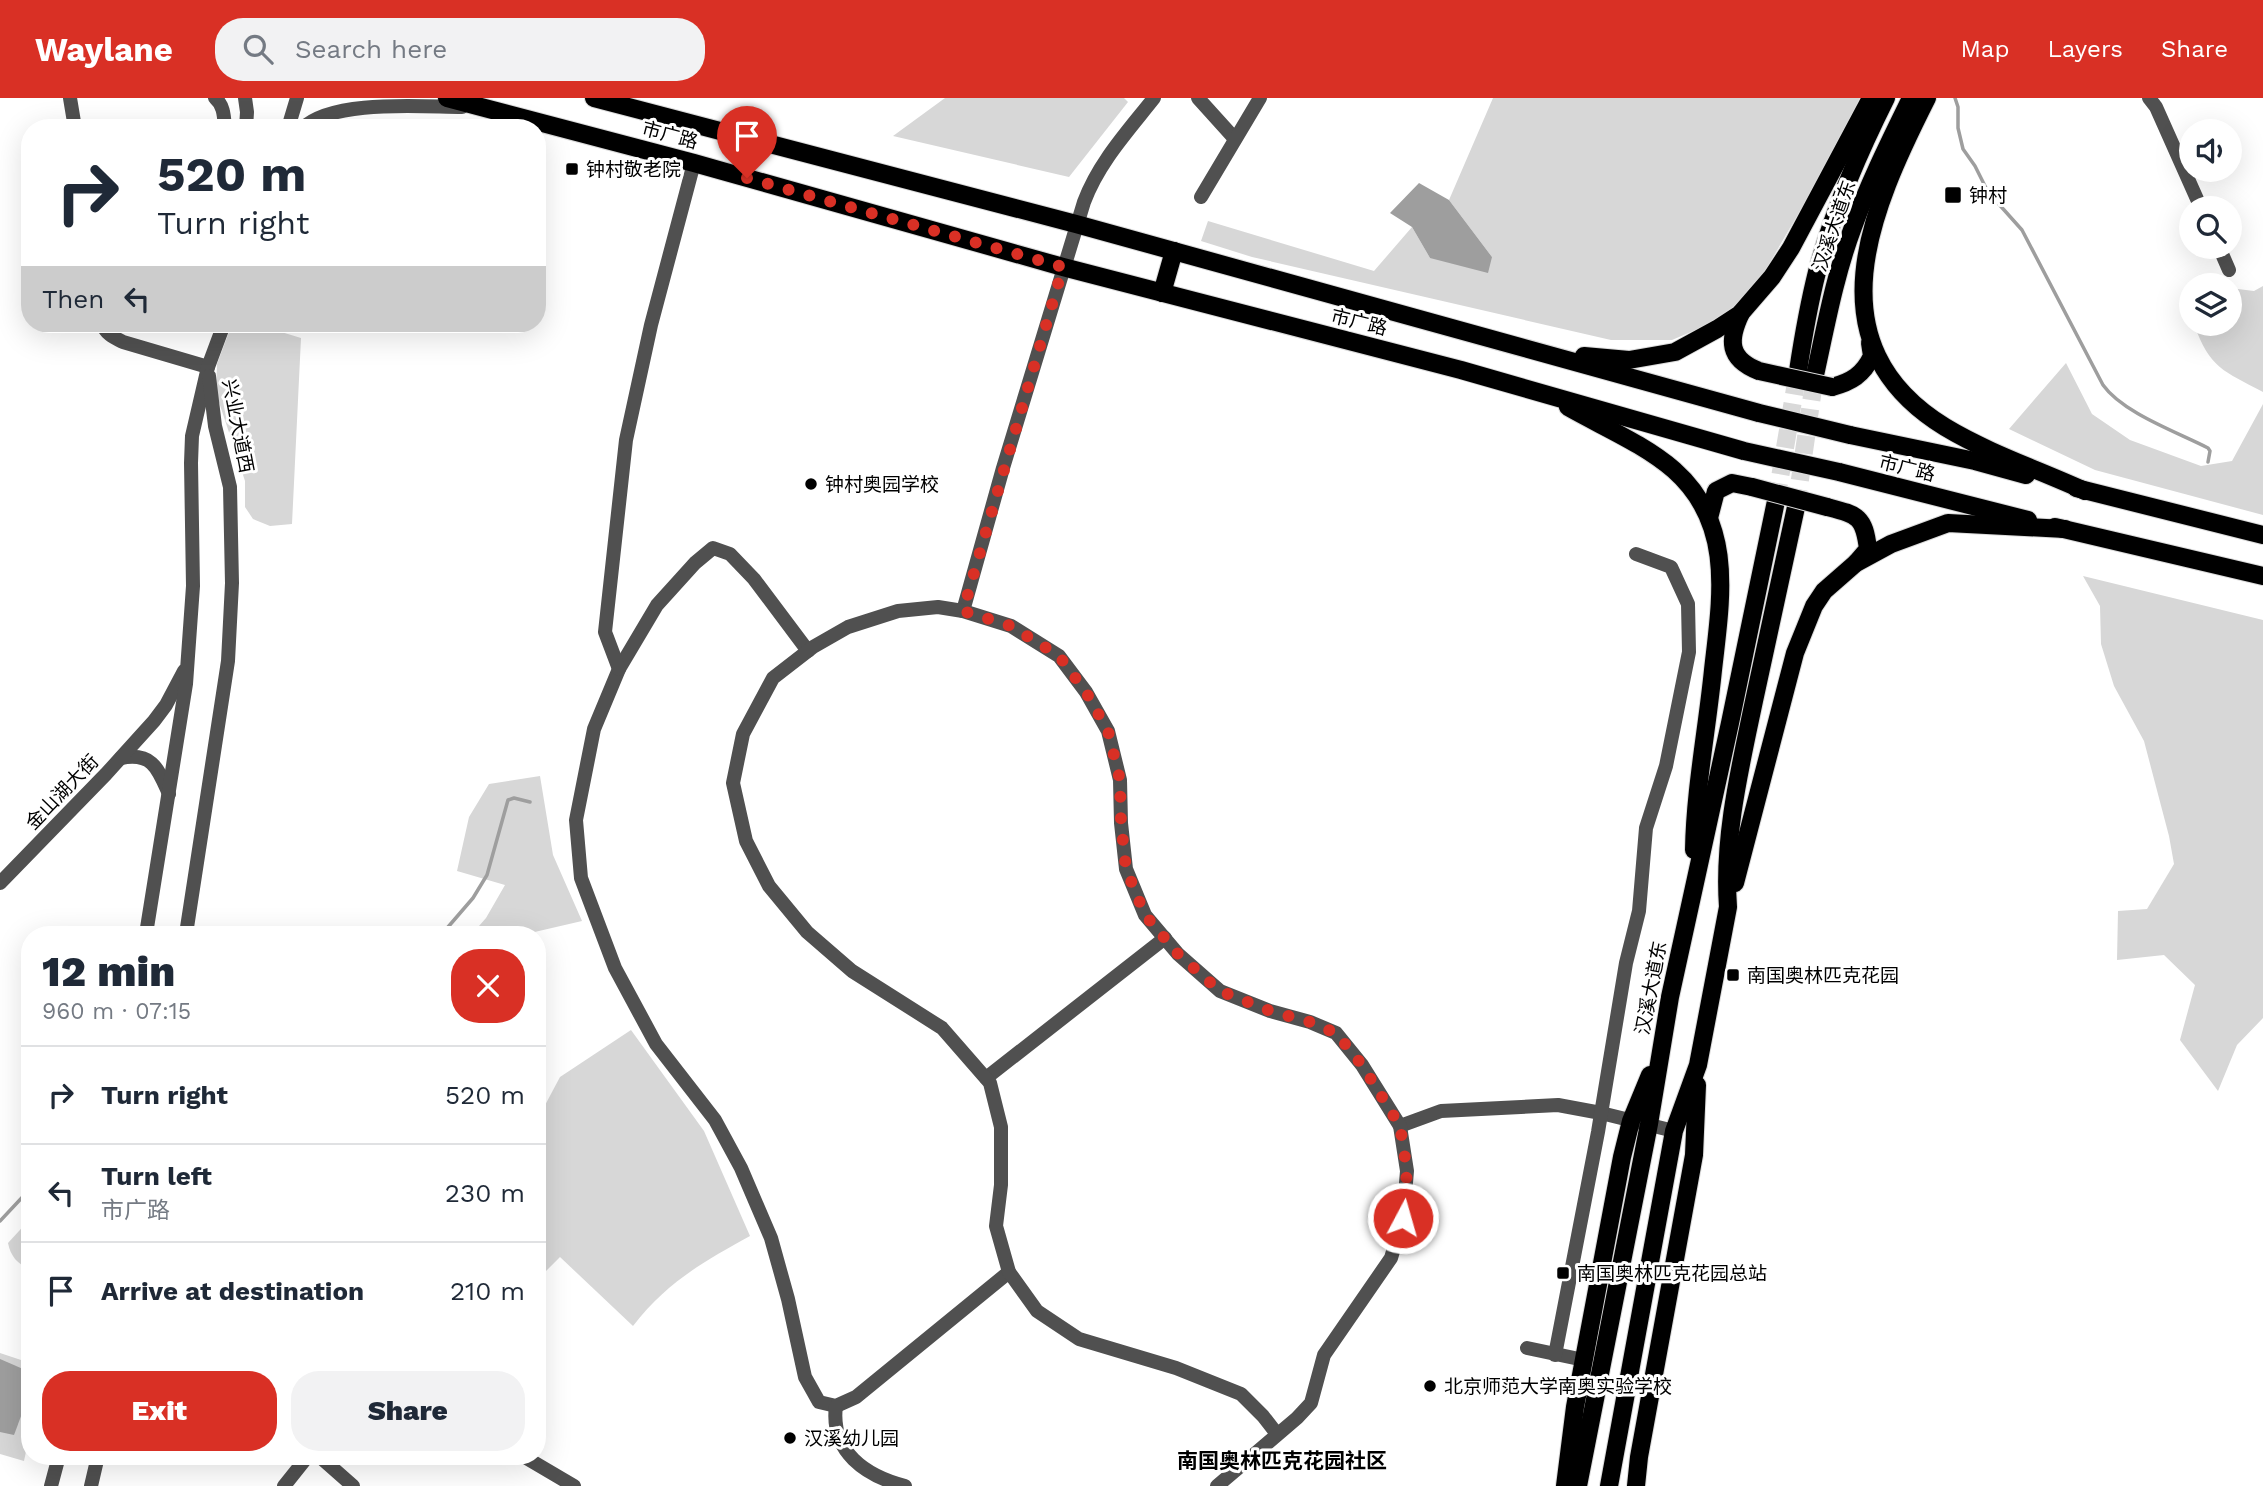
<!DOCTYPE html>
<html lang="en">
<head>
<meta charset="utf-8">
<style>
	:root { --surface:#fff; --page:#f2f2f3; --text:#1f2937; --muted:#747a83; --line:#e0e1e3; --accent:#d93025 }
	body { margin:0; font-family:"Work Sans","Noto Sans SC",sans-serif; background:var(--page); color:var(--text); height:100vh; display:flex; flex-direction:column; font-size:26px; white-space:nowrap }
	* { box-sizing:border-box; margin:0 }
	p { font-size:23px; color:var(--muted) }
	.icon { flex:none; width:38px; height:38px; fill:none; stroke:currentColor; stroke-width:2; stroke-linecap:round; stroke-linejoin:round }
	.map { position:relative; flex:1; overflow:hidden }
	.details { position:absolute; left:21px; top:828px; width:525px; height:539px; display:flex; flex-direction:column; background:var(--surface); border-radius:28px; box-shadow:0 7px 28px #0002 }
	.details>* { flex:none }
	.guide { position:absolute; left:21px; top:21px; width:525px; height:214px; border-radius:28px; box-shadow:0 7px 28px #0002; background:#fff; color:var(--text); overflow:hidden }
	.buttons { position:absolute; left:2179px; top:21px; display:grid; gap:14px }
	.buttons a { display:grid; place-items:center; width:63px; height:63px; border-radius:50%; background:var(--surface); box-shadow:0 7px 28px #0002; font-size:35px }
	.pin { position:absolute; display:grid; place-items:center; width:60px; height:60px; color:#fff; margin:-72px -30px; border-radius:50% 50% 50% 0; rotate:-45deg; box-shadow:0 0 7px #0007 }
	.pin .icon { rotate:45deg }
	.me { position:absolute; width:77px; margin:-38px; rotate:6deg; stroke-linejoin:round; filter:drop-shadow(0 0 5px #0008) }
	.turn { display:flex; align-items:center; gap:24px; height:147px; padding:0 21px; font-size:32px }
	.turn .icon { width:91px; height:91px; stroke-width:2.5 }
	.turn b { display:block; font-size:49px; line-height:60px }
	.then { display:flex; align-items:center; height:66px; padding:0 21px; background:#0003; gap:14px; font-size:26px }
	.round { display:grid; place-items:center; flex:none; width:74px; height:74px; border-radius:28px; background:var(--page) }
	.overview { display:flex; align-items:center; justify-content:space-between; height:119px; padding:0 21px }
	h1 { font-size:42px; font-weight:800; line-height:52px }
	.cta { display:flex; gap:14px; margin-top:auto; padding:14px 21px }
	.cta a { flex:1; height:80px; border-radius:28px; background:var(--accent); color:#fff; font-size:28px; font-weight:800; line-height:80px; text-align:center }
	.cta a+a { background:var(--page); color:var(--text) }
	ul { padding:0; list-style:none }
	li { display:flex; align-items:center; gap:21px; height:98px; padding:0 21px; border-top:2px solid var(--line) }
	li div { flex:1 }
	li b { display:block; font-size:26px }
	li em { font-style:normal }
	header { display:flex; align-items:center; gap:42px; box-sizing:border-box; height:98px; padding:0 35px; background:var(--accent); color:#fff }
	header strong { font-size:33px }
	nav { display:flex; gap:38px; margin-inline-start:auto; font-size:24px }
	.search { width:490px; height:63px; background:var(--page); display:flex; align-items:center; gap:18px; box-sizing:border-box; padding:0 24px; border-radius:28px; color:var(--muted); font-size:26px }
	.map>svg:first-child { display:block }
	.green { fill:#d7d7d7 }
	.water { fill:#9e9e9e }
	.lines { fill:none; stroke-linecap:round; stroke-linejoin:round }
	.stream { stroke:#9e9e9e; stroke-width:3.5 }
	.major-tunnel { stroke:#d9d9d9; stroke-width:18; stroke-dasharray:18 9; stroke-linecap:butt }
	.major-casing { stroke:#dbdbdb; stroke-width:20 }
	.minor { stroke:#505050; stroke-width:14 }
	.major { stroke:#000; stroke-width:18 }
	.major-bridge-casing { stroke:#dbdbdb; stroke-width:20; stroke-linecap:butt }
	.major-bridge { stroke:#000; stroke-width:18 }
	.route { stroke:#d93025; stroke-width:12; stroke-dasharray:0 21.6 }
	.poi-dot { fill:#000; stroke:#fff; stroke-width:2.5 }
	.labels { text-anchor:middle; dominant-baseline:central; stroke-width:6; stroke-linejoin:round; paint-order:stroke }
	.street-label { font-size:19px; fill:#000; stroke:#fff }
	.poi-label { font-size:19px; fill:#000; stroke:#fff; text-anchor:start }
	.neighbourhood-label { font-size:21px; font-weight:bold; fill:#000; stroke:#fff }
</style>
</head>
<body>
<header>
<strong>Waylane</strong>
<div class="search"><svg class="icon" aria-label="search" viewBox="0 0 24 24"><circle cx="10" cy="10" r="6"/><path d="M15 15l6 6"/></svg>Search here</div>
<nav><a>Map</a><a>Layers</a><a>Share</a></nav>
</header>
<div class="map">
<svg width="2263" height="1388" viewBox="0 0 2263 1388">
	<rect width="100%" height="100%" fill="#fff"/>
	<g class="green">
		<polygon points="945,0 1124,0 1128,4 1069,79 893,38"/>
		<polygon points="1493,0 1860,0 1821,77 1762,178 1735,208 1705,228 1672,242 1611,242 1252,159 1201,143 1208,123 1374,173 1412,129 1430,160 1492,159 1449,102"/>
		<path d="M 2263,188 L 2263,294 C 2224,273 2210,271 2194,226 L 2230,226 L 2230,190 L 2254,193 Z"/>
		<polygon points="232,226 255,226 301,240 292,426 270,428 253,421 245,409 245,383 216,295 217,266"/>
		<polygon points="2066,265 2092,316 2130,342 2201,368 2232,363 2263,306 2263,417 2095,372 2009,331"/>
		<polygon points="2083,478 2263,522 2263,920 2237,947 2218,993 2180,942 2195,887 2164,857 2117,862 2118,813 2147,811 2174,766 2169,738 2144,643 2114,588 2101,546 2100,508"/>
		<polygon points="540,678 553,757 582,823 526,836 472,836 486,820 505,787 457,773 469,719 489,686"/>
		<path d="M 631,932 L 704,1033 L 750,1138 C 703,1164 667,1184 633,1228 L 560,1159 L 541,1178 L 537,1176 L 537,1014 L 543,1011 L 560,979 Z"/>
		<path d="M 30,1121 L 30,1172 C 17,1165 11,1159 8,1145 Z"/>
		<polygon points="0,1255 30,1265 30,1335 24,1363 0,1356"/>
	</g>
	<g class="water">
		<polygon points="1419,85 1449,102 1492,159 1488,175 1430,160 1412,129 1390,115"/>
		<polygon points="0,1261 30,1274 30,1294 14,1337 0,1334"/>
	</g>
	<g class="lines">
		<g class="stream">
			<path d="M 1955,0 L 1958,9 L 1958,30 L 1963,51 L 1975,68 L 1988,94 L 2022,132 L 2103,287 C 2123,315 2177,334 2208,350 L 2210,353 L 2208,364"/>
			<polyline points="442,836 473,800 487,777 508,702 514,700 530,704"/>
			<polyline points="0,1123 30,1091"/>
		</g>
		<g class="major-tunnel">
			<polyline points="1776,403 1798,273"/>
			<polyline points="1796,409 1815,277"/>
		</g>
		<g class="major-casing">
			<g id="major">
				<polyline points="447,0 694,65 1063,169 1461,272 1744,353"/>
				<polyline points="594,0 1076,126 1759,315"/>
				<path d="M 1927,0 C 1871,111 1810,246 1945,329 C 1988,355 2039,372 2085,393"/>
				<polyline points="1162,195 1174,153"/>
				<path d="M 1741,215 C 1728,242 1728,261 1759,273"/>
				<polyline points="1584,258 1629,262 1675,254 1717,231 1740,216 1772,179 1791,150 1871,0"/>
				<path d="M 1798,273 C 1803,240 1809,206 1817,174 C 1833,113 1858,56 1886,0"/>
				<path d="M 1815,277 C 1826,227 1835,177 1853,129 C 1869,85 1890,43 1911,0"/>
				<path d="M 1832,289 C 1851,284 1863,277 1872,258 L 1870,245"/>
				<path d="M 1568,309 C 1603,329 1644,346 1674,372 C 1735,426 1721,500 1713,572 C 1707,632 1695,692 1694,752"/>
				<polyline points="1850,337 1975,363 2026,377"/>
				<polyline points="1839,374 2028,422"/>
				<polyline points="2076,390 2263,437"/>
				<path d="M 1827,409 C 1858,417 1864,418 1868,451 L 1856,465"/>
				<polyline points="1709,420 1716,393 1732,385 1752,389"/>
				<polyline points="2055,429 2263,478"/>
				<polyline points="1735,785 1795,555 1814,508 1824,493 1856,465 1891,446 1948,425 2065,431"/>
				<polyline points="1565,1388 1575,1309 1622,1059 1631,1023 1650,977"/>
				<polyline points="1578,1388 1649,1026 1670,899 1730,625 1776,403"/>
				<path d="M 1609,1388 L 1674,1033 L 1698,967 L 1728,809 C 1723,740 1740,670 1754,603 C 1768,538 1782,474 1796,409"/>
				<polyline points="1636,1388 1639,1359 1694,1057 1697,987"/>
			</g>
		</g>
		<g class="minor">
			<polyline points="70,0 75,30"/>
			<path d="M 215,0 C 224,7 224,19 225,30"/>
			<polyline points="245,0 247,14 246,30"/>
			<polyline points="1198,0 1235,41"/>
			<polyline points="2149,0 2156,9 2201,110"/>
			<polyline points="288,30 297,0"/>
			<path d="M 303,30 C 333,1 422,9 462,9"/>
			<polyline points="1201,99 1260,0"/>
			<polyline points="2219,149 2229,172"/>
			<path d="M 103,226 C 104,235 115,240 123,244 L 208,269"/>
			<path d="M 963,513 L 1003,370 L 1084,104 C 1099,64 1128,33 1154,0"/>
			<polyline points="808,553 754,481 730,456 713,450 695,465 657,507 619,571 594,631 576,722 581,780 615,870 656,946 715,1022 741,1070 771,1140 788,1201 805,1279 819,1304 836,1308 856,1299 1009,1174"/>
			<polyline points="619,571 605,534 626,342 651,227 694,65"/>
			<path d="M 121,660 C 153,654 158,671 169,696"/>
			<polyline points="0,785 106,676 154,623 166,607 184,573"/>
			<polyline points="146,836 186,586 193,488 191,365 192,338 208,269 224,226"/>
			<polyline points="186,836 228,563 232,485 230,389 215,328 209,278"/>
			<polyline points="986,980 1165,840"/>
			<polyline points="1400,1028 1441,1013 1558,1007 1601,1015 1674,1033"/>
			<polyline points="1527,1250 1584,1262"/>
			<polyline points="1555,1257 1598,1034 1626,865 1639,813 1646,730 1666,668 1689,554 1688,506 1671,469 1636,456"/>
			<path d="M 836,1308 C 830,1354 866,1378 905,1388"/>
			<polyline points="319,1358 353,1388"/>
			<polyline points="523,1358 574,1388"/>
			<polyline points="51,1388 59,1358"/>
			<polyline points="91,1388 98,1358"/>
			<polyline points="284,1388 308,1358"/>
			<polyline points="1217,1388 1297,1320 1311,1305 1324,1257 1391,1160 1403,1120 1407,1073 1400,1028 1362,967 1336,935 1310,924 1270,913 1220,893 1178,856 1145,817 1126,771 1121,725 1120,682 1108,633 1086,594 1059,558 1011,528 963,513 938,509 898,513 848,529 813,549 773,580 743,636 733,685 746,743 769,788 807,834 852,873 942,930 990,985 1001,1029 1001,1087 996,1128 1009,1174 1037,1213 1079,1241 1176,1270 1241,1296 1263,1318 1277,1336"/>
		</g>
		<use href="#major" class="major"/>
		<g class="major-bridge-casing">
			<g id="major-bridge">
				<polyline points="1759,273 1832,289"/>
				<polyline points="1759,315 1850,337"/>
				<polyline points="1744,353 1839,374"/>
				<polyline points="1752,389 1827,409"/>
			</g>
		</g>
		<use href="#major-bridge" class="major-bridge"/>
	</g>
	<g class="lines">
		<polyline class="route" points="747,80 1063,169 963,513 1011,528 1059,558 1086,594 1108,633 1120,682 1121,725 1126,771 1145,817 1178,856 1220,893 1270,913 1310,924 1336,935 1362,967 1400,1028 1407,1073 1403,1120"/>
	</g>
	<g class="poi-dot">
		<rect x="565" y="64" width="14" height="14" rx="3.5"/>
		<rect x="1944" y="88" width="18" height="18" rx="3.5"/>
		<circle cx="811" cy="386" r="7"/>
		<rect x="1726" y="870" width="14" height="14" rx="3.5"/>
		<rect x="1556" y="1168" width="14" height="14" rx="3.5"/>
		<circle cx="1430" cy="1288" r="7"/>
		<circle cx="790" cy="1340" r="7"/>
	</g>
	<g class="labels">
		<g class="street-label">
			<text transform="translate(670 37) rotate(15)">市广路</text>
			<text transform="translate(1834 128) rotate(-71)">汉溪大道东</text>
			<text transform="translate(1359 224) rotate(14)">市广路</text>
			<text transform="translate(238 328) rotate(79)">兴业大道西</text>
			<text transform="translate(1907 370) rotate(14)">市广路</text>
			<text transform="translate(62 694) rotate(-46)">金山湖大街</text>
			<text transform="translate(1651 890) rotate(-79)">汉溪大道东</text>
		</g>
		<g class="poi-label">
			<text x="586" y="71">钟村敬老院</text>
			<text x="1969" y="97">钟村</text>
			<text x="825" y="386">钟村奥园学校</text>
			<text x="1747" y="877">南国奥林匹克花园</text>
			<text x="1577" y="1175">南国奥林匹克花园总站</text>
			<text x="1444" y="1288">北京师范大学南奥实验学校</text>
			<text x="804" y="1340">汉溪幼儿园</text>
		</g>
		<g class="neighbourhood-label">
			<text x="1282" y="1362">南国奥林匹克花园社区</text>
		</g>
	</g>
</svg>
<div class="buttons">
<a><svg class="icon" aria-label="sound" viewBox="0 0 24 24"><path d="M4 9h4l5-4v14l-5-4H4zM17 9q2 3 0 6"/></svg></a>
<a><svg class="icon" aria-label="search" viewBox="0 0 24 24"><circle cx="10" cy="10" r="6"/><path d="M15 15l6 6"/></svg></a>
<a><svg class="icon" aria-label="layers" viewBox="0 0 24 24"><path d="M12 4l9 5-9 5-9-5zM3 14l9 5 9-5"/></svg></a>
</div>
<div class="pin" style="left:747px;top:80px;background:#d93025"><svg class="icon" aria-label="arrive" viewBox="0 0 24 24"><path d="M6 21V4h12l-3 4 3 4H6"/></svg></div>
<svg class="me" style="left:1403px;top:1120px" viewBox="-20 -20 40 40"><circle r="17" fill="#d93025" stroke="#fff" stroke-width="3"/><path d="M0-11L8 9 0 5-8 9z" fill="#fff"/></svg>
<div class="guide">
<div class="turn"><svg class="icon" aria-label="right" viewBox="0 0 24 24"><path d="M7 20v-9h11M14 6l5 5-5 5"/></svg><div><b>520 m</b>Turn right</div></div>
<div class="then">Then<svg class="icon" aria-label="left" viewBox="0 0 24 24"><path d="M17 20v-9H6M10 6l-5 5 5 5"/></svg></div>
</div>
<section class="details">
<div class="overview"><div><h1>12 min</h1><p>960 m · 07:15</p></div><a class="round" style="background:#d93025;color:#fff"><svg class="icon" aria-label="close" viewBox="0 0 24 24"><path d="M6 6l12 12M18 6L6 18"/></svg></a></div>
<ul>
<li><svg class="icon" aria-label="right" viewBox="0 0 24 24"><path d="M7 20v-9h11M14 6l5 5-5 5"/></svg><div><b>Turn right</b></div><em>520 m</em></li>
<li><svg class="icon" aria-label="left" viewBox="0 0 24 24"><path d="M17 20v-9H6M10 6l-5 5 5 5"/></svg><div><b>Turn left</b><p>市广路</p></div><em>230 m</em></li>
<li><svg class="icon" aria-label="arrive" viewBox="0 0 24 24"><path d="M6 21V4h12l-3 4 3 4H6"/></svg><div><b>Arrive at destination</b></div><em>210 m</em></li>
</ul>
<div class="cta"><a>Exit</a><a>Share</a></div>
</section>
</div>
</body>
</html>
